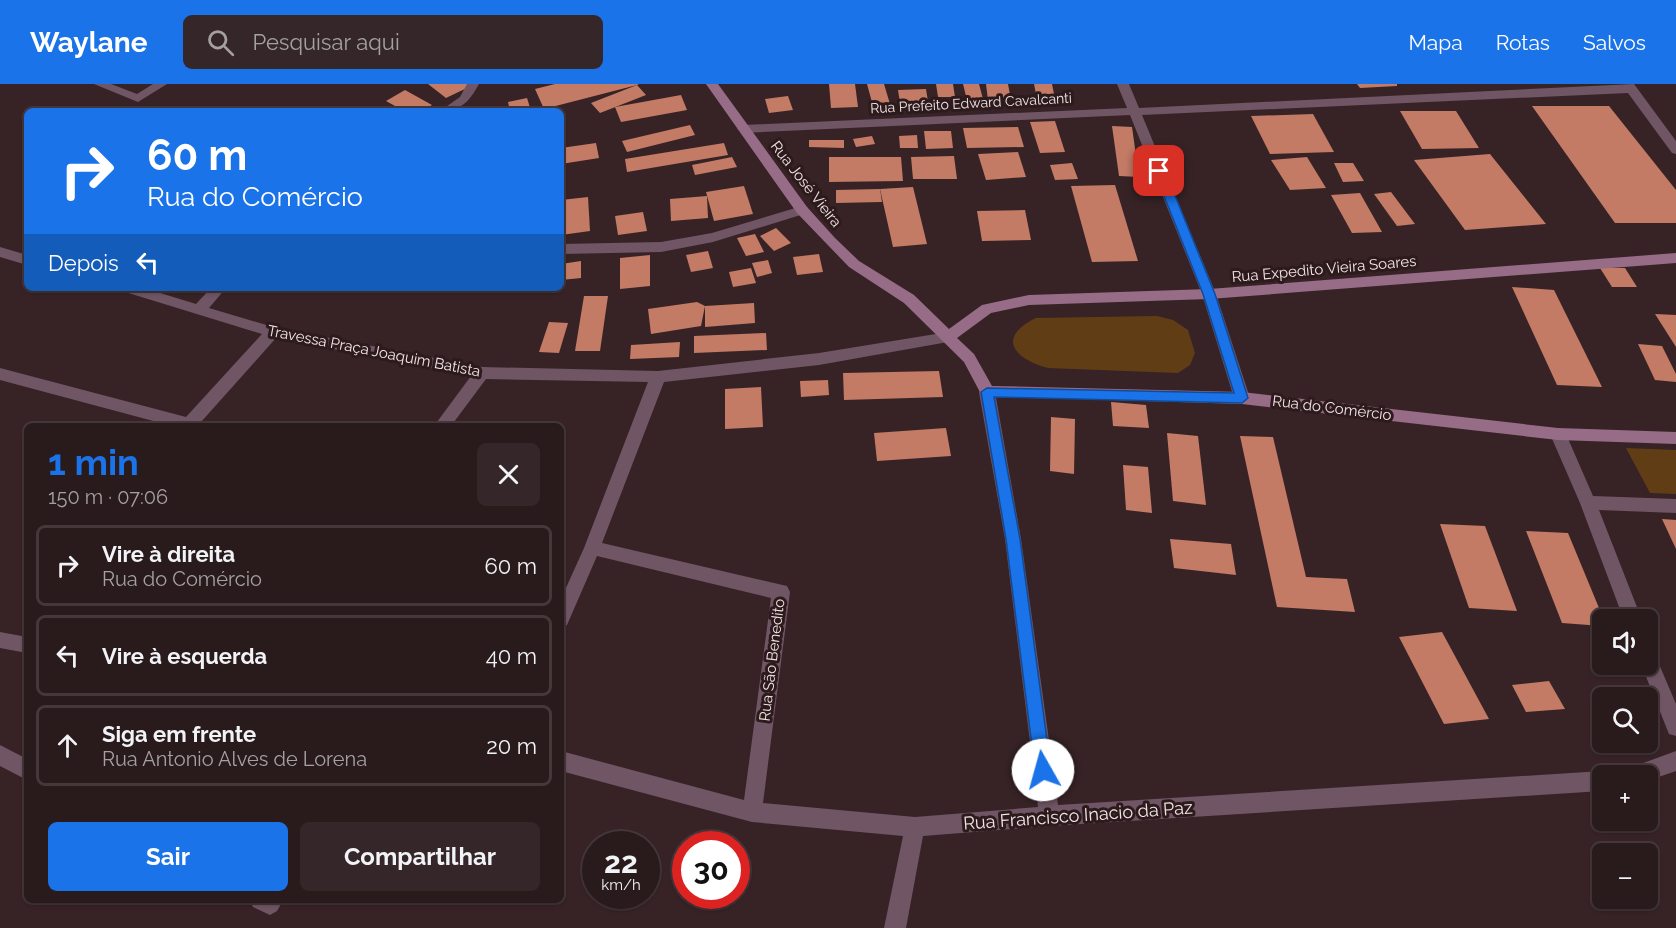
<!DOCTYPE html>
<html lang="pt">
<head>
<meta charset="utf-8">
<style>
	:root { --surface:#291a1c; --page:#352729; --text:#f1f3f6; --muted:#a5a1a3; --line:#45383b; --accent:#1a73e8 }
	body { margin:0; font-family:Raleway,sans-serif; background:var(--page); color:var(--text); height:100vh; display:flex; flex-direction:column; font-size:22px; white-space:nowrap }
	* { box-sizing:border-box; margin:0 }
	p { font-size:20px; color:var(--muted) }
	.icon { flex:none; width:33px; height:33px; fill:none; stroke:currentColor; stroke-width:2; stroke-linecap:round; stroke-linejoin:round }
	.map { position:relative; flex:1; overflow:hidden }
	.sheet { position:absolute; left:24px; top:339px; width:540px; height:480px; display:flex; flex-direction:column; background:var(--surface); border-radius:9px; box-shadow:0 2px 4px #0004,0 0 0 2px var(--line) }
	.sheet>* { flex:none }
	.banner { position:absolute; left:24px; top:24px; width:540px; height:183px; border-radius:9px; box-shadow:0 2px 4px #0004,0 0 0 2px var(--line); background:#1a73e8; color:#fff; overflow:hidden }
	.controls { position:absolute; left:1592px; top:525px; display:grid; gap:12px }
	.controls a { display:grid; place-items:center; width:66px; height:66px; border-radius:9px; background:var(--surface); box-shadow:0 2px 4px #0004,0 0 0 2px var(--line); font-size:30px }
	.speed { position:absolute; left:582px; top:747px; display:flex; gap:12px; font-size:30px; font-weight:700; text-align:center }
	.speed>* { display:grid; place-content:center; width:78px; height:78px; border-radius:50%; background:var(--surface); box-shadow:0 2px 4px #0004,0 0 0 2px var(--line); line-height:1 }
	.speed small { font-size:15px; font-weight:400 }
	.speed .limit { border:9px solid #d22; background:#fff; color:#111 }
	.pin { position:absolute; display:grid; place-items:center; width:51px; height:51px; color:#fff; margin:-26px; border-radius:12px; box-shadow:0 3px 9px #0006 }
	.me { position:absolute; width:66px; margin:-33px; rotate:353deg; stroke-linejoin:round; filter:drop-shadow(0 0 4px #0008) }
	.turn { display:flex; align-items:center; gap:21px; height:126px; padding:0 24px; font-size:27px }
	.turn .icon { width:78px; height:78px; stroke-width:2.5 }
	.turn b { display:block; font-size:42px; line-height:51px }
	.then { display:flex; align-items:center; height:57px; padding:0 24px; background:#0003; gap:12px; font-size:22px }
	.round { display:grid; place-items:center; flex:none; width:63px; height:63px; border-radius:9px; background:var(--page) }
	.headline { display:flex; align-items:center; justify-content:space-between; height:102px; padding:0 24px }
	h1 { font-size:36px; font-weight:700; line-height:45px; color:var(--accent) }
	.button { display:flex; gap:12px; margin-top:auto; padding:12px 24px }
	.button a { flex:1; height:69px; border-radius:9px; background:var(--accent); color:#fff; font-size:24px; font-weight:700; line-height:69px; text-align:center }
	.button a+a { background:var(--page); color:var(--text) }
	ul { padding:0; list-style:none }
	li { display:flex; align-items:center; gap:18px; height:81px; margin:0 12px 9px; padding:0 12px; border:3px solid var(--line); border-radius:9px }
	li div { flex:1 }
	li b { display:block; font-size:22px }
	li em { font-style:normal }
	header { display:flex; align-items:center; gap:36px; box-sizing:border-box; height:84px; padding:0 30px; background:var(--accent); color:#fff }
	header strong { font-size:28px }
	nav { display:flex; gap:33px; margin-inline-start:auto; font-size:21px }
	.search { width:420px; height:54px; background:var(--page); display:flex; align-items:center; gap:15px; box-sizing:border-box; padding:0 21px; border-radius:9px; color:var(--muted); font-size:22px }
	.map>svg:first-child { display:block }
	.green { fill:#613d15 }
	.building { fill:#c37b65 }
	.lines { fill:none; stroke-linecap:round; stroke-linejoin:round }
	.minor { fill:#705565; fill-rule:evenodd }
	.secondary { fill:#976c87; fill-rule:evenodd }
	.route { fill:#1a73e8; stroke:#114b97; stroke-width:1.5 }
	.labels { text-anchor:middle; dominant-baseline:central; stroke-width:6; stroke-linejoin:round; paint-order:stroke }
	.far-street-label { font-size:14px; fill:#f2e4e6; stroke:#2c1a1c }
	.street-label { font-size:15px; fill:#f2e4e6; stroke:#2c1a1c }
	.near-street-label { font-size:18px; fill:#f2e4e6; stroke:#2c1a1c }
</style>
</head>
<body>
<header>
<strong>Waylane</strong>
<div class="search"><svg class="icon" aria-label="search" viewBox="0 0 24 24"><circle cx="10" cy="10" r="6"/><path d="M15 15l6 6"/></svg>Pesquisar aqui</div>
<nav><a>Mapa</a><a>Rotas</a><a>Salvos</a></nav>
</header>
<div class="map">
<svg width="1676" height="844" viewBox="0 0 1676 844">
	<rect width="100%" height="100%" fill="#372326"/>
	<g class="green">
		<path d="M 1157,232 L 1173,236 L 1188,246 L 1195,269 L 1190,281 L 1178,289 L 1048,284 C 1015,275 995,254 1036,234 Z"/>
		<polygon points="1626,364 1676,366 1676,410 1650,409"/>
	</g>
	<g class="building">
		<polygon points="428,0 468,0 471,2 446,14"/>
		<polygon points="555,0 639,0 637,1 646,11 600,29 591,19 637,1 544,25 535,5"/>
		<polygon points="829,0 855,0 858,23 831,24"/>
		<polygon points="867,0 884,0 890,20 873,22"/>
		<polygon points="936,0 953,0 955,13 938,13"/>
		<polygon points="963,0 979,0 983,15 967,16"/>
		<polygon points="986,0 1008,0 1011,16 988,16"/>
		<polygon points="1034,0 1052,0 1054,10 1036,10"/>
		<polygon points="1357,0 1397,0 1397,2 1360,4"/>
		<polygon points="926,5 928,18 900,19 898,6"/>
		<polygon points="405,6 432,21 422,27 404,27 386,17"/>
		<polygon points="681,11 687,26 621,38 615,23"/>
		<polygon points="788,12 793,26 769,29 765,15"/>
		<polygon points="527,14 531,27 510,27 508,18"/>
		<polygon points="1532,22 1609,22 1676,106 1676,139 1615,139"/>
		<polygon points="1400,27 1456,27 1479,64 1422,65"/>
		<polygon points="1313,30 1334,68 1270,70 1251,32"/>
		<polygon points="1055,37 1065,68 1040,69 1030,38"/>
		<polygon points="690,41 695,51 627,68 622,57"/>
		<polygon points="1112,42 1132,43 1139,93 1119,92"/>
		<polygon points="1018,43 1024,63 967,64 963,44"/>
		<polygon points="924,47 951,47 953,64 926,65"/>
		<polygon points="917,51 918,64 900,64 899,52"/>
		<polygon points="872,52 875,60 856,63 853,55"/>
		<polygon points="809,56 844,56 844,64 809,63"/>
		<polygon points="596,59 599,74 561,80 561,64"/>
		<polygon points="724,59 728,71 627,88 625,75"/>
		<polygon points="1018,68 1026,93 986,96 978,70"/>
		<polygon points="1490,70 1546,140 1465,146 1414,76"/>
		<polygon points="954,72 957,95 913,95 911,73"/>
		<polygon points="732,73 737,83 695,91 692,81"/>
		<polygon points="829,73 901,73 903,97 829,98"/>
		<polygon points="1307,73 1326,104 1290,106 1271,76"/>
		<polygon points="1072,79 1078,95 1055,96 1050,81"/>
		<polygon points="1334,79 1353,79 1364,97 1343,98"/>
		<polygon points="1115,101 1138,177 1092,178 1071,102"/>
		<polygon points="744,102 753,130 714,137 706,108"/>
		<polygon points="913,103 927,160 893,163 880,105"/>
		<polygon points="880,105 882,118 836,119 836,106"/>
		<polygon points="1391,108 1415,140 1397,142 1374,110"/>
		<polygon points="1360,109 1382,148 1352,149 1331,111"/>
		<polygon points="707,112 708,134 671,137 670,115"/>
		<polygon points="588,113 590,147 561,151 561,116"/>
		<polygon points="1025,126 1031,156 982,157 977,127"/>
		<polygon points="643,128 647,147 618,151 615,132"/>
		<polygon points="776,144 791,159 774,167 760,152"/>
		<polygon points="755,150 764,168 746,172 737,154"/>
		<polygon points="708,167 713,184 691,188 686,171"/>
		<polygon points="819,170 823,188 797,191 793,173"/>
		<polygon points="650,171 650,202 620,205 620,174"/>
		<polygon points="768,176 772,189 757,193 752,179"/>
		<polygon points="581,177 581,194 561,196 561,180"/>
		<polygon points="751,184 756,199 733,203 729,188"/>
		<polygon points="1600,184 1625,184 1637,203 1612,203"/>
		<polygon points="1512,203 1554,206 1602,303 1557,301"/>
		<polygon points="584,212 608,212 600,267 575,267"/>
		<polygon points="697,218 705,222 701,242 651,250 648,225"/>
		<polygon points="754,219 755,239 705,243 705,222"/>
		<polygon points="1655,230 1676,231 1676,263"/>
		<polygon points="549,238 568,239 559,269 539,268"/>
		<polygon points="766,249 767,266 694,269 694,252"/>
		<polygon points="680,258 679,273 630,275 631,261"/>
		<polygon points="1638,260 1662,262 1676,290 1676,298 1655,296"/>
		<polygon points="939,287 943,313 844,316 843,289"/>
		<polygon points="828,296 829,311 801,313 800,297"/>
		<polygon points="761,303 763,343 725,345 725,305"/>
		<polygon points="1111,318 1146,321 1149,344 1113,342"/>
		<polygon points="1051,333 1075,335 1074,390 1050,387"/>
		<polygon points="946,344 951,372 877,377 874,349"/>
		<polygon points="1167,349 1198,352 1206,421 1173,417"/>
		<polygon points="1240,352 1273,353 1306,493 1347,495 1355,528 1277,523"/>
		<polygon points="1123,381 1148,383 1152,429 1126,426"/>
		<polygon points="1662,435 1676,436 1676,465"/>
		<polygon points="1440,440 1485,442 1517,527 1469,524"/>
		<polygon points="1526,447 1568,449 1604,536 1602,536 1602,542 1562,539"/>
		<polygon points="1170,455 1231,460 1236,491 1174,484"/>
		<polygon points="1442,548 1489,635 1444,640 1399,553"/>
		<polygon points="1549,597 1565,625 1526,628 1512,601"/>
	</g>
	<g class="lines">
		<g class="minor">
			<polygon points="94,0 111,0 137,10 153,0 167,0 138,18"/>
			<path d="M 467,0 L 479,0 C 469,18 461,27 440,27 L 460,13 Z"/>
			<polygon points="1117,0 1129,0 1139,24 1634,0 1676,57 1676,70 1672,69 1628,9 1142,31 1216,210 1250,314 1247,318 1237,318 1234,314 1202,210 1130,31 743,49 737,45 743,41 1127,24"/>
			<polygon points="802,122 807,123 809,126 807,129 713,158 661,168 561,170 561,160 661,158 712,149"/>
			<polygon points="0,163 27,171 27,181 0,173"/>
			<polygon points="120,204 144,204 196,220 211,204 226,204 209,224 273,243 482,283 658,287 819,269 948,248 953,249 955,253 948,258 819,281 664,298 602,459 787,502 790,508 763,719 915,733 1038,723 1005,455 979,308 982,304 992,304 995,308 1021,455 1058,721 1602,687 1610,692 1602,692 1602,707 1049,742 923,752 906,844 884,844 903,752 752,738 561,687 561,667 744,716 771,514 597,472 567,541 561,543 561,515 584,464 648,298 486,295 451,342 434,342 471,292 276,254 201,338 203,342 172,342 0,296 0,284 186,333 262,250 122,207"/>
			<polygon points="1558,344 1564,346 1566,350 1593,412 1676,415 1676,429 1599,426 1642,536 1624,536 1580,419 1550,350 1552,346"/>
			<polygon points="0,548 27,553 27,569 0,564"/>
			<polygon points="1647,564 1653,566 1676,620 1676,652 1669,650 1641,580 1647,580"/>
			<polygon points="0,661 27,675 27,696 0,682"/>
			<polygon points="1676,667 1676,687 1647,697 1647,692 1624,692 1627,685"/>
			<polygon points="249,816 279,816 281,820 277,827 270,831 253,823"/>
		</g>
		<polygon class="secondary" points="706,0 718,0 807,123 835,154 859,177 914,211 949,245 982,221 1029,211 1209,205 1676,169 1676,179 1209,215 1029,221 991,229 957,254 974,270 992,302 1242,308 1558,344 1676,348 1676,360 1558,356 1242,320 982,312 964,278 904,219 849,183 797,129"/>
	</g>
	<polygon class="route" points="1159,84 1165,87 1215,210 1248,314 1242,319 994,313 1020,455 1051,686 1049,692 1043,694 1037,692 1035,686 1006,455 981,308 987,304 1234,309 1203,210 1154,87"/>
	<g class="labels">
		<g class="far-street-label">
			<text transform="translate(971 19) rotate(-3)">Rua Prefeito Edward Cavalcanti</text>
		</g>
		<g class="street-label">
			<text transform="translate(806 100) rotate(52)">Rua José Vieira</text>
			<text transform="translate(1324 185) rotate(-5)">Rua Expedito Vieira Soares</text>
			<text transform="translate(374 267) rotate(11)">Travessa Praça Joaquim Batista</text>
			<text transform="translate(1332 324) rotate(7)">Rua do Comércio</text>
			<text transform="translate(772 576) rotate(-83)">Rua São Benedito</text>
		</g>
		<g class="near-street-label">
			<text transform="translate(1078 731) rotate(-4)">Rua Francisco Inacio da Paz</text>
		</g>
	</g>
</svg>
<div class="controls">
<a><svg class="icon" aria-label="sound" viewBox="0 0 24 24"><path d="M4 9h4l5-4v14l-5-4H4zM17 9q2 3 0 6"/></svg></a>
<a><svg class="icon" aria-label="search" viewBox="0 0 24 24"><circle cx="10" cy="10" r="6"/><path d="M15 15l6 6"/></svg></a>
<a>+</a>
<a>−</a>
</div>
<div class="speed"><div>22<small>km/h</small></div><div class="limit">30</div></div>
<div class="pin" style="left:1159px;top:87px;background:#d93025"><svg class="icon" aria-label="arrive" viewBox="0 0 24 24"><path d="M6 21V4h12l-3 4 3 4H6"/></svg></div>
<svg class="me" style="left:1043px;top:686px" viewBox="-20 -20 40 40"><circle r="19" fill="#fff"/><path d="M0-13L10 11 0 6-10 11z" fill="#1a73e8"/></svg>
<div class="banner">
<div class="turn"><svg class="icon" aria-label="right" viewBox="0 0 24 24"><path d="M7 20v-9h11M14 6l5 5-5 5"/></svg><div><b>60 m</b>Rua do Comércio</div></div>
<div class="then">Depois<svg class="icon" aria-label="left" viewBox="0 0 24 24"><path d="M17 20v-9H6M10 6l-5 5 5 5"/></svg></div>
</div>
<section class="sheet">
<div class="headline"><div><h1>1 min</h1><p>150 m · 07:06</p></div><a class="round"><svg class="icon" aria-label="close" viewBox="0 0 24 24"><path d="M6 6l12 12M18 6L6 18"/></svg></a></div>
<ul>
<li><svg class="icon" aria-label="right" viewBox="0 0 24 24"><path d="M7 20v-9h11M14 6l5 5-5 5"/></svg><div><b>Vire à direita</b><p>Rua do Comércio</p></div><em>60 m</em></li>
<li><svg class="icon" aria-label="left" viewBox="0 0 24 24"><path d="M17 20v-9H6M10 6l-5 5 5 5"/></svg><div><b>Vire à esquerda</b></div><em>40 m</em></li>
<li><svg class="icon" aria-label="ahead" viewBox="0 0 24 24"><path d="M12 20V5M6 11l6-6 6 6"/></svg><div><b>Siga em frente</b><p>Rua Antonio Alves de Lorena</p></div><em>20 m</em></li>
</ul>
<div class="button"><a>Sair</a><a>Compartilhar</a></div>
</section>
</div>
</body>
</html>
